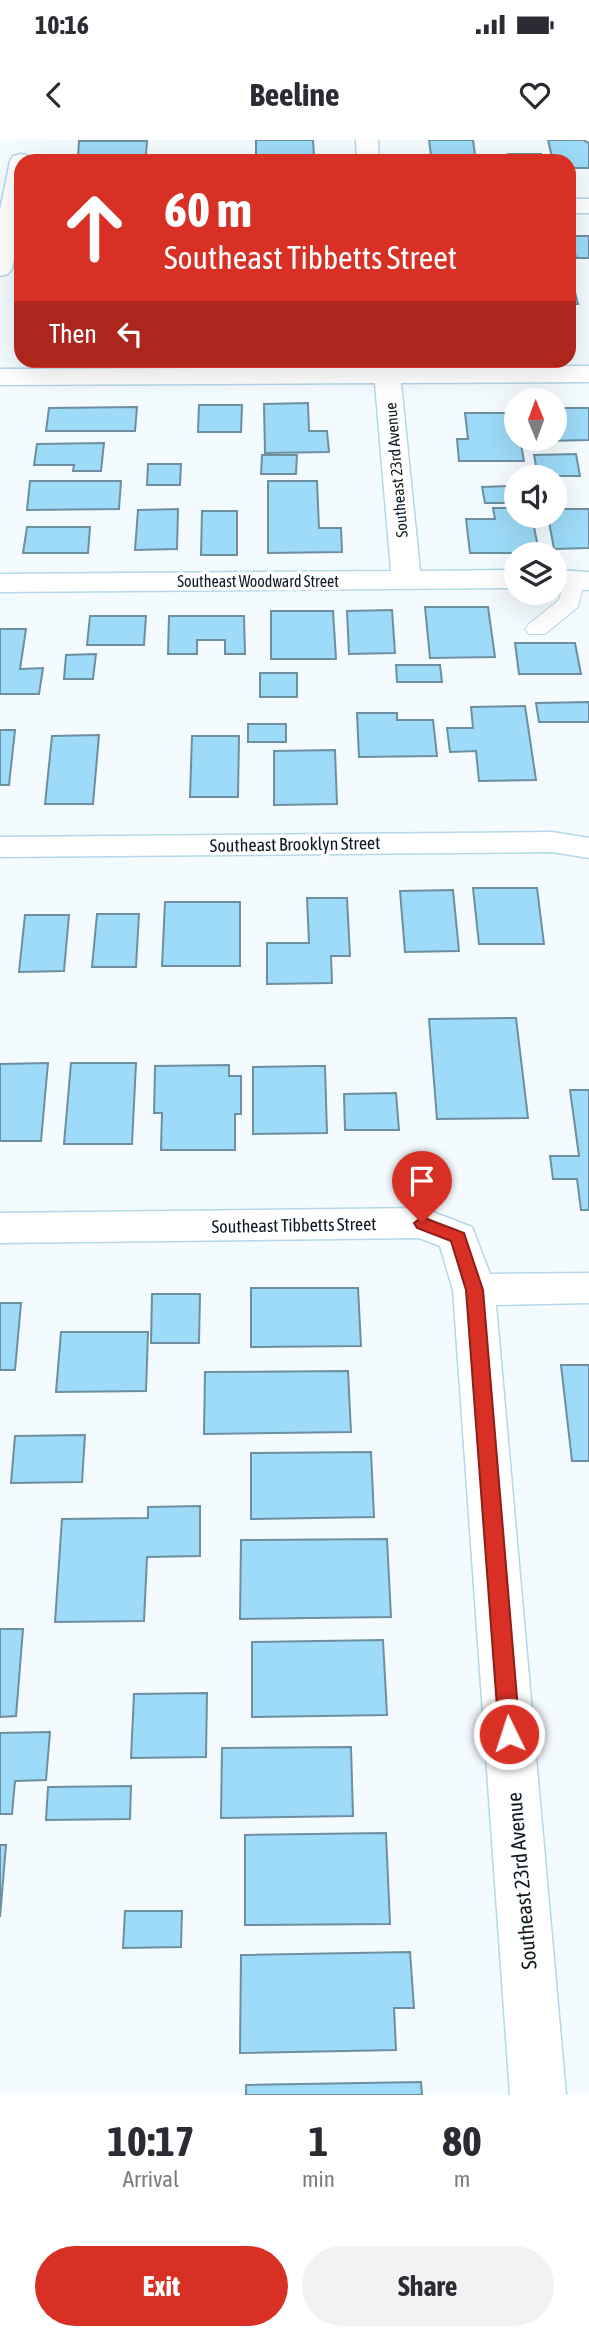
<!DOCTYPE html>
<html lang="en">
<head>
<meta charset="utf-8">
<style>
	:root { --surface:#fff; --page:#f2f2f3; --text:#2b2b33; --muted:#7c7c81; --accent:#d93025 }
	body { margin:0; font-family:"Asap Condensed",sans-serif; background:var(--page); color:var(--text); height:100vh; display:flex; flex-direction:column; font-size:26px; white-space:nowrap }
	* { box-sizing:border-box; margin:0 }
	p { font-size:23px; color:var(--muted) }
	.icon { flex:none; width:38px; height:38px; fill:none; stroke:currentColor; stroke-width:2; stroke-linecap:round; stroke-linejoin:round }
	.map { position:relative; height:1955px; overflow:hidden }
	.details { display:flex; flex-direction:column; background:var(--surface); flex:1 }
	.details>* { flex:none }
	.top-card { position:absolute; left:14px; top:14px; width:562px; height:214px; border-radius:21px; box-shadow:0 7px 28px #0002; background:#d93025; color:#fff; overflow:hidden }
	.needle { width:46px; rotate:359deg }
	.controls { position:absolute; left:504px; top:248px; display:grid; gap:14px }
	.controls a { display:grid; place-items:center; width:63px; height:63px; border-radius:50%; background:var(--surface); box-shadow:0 7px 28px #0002; font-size:35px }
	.pin { position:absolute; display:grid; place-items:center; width:60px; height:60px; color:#fff; margin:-72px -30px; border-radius:50% 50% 50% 0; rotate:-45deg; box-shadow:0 0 7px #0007 }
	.pin .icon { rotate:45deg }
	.me { position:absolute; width:77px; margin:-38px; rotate:356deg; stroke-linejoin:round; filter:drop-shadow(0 0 5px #0008) }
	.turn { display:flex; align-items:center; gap:24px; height:147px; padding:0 35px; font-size:32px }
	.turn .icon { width:91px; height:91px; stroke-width:2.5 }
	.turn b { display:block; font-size:49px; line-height:60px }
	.then { display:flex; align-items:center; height:66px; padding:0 35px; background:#0003; gap:14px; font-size:26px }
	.eta { display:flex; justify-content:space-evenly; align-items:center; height:119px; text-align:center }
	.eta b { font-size:42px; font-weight:700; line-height:49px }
	.button { display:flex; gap:14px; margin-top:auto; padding:14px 35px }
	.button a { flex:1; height:80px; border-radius:42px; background:var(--accent); color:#fff; font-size:28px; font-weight:700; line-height:80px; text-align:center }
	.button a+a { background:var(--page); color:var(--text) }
	.status { display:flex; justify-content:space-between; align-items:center; height:49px; padding:0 35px; background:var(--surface); direction:ltr }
	.status svg { height:19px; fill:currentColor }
	header { display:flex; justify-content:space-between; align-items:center; height:91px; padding:0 35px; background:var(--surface); font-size:32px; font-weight:700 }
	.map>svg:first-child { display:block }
	.building { fill:#9ddbf8; stroke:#6d8f9f; stroke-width:2 }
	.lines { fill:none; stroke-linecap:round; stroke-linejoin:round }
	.lane-casing { stroke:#b4d8e9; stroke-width:2 }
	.street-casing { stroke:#b4d8e9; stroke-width:3 }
	.lane { fill:#fff; fill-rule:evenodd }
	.street { fill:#fff; fill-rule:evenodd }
	.route { fill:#d93025; stroke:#8d1f18; stroke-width:2 }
	.labels { text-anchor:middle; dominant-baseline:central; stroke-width:7; stroke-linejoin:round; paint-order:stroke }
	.far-street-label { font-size:16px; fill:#0d1a21; stroke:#fff }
	.street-label { font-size:18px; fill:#0d1a21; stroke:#fff }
	.near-street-label { font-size:21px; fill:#0d1a21; stroke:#fff }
</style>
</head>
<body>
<div class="status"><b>10:16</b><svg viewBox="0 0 49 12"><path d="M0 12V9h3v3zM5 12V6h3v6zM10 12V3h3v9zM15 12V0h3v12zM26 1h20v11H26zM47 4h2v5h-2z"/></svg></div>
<header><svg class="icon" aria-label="back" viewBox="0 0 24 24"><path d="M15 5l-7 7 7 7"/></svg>Beeline<svg class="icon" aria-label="heart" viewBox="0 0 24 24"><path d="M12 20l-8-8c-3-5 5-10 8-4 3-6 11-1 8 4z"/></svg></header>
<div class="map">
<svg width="589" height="1955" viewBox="0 0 589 1955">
	<rect width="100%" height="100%" fill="#f4fbfe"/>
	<g class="building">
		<polygon points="256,0 313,0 314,16 256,16"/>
		<polygon points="429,0 473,0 475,15 431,15"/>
		<polygon points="548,0 583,0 589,3 589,28 569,28 569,21 553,21"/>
		<polygon points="79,1 147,1 146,15 78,16"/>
		<polygon points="508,14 541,14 542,21 510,21"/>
		<polygon points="571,96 589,96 589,118 576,118"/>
		<polygon points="569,148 574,148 578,164 569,164"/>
		<polygon points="308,263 309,291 327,291 329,312 265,313 264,264"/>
		<polygon points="199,265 242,265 241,292 198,292"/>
		<polygon points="137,267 135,291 46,291 49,268"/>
		<polygon points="555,268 589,268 589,300 548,301 555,299"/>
		<polygon points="465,273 516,273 516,299 520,299 524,321 459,321 457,299 468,299"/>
		<polygon points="104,303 101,331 73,331 74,325 34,325 37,304"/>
		<polygon points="576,314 580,336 538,336 534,315"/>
		<polygon points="262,315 297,315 296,334 261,334"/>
		<polygon points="148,324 181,324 180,345 147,345"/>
		<polygon points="30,341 121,341 119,369 27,370"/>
		<polygon points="268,341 317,341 319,388 341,388 342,412 268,413"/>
		<polygon points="509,346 511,363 485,363 482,347"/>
		<polygon points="493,368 516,368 516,376 532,376 539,413 470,413 466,379 495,379"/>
		<polygon points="178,369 177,409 135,410 138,370"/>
		<polygon points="555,369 589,369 589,408 554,409 548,376 555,376"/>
		<polygon points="202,371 237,371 237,415 201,415"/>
		<polygon points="27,387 90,387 88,413 23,413"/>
		<polygon points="425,467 488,467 495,517 430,518"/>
		<polygon points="392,470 395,513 349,514 347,471"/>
		<polygon points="271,471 333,471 336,519 271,519"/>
		<polygon points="90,476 146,476 144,505 87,505"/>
		<polygon points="169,476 244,476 245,514 225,514 225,500 197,500 197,514 168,514"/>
		<polygon points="0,489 26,489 20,529 43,528 39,554 0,554"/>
		<polygon points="515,503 575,503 581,534 519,534"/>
		<polygon points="96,514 93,539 64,539 66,515"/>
		<polygon points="396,525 440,525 442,542 397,542"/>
		<rect x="260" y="533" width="37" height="24"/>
		<polygon points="589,562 589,582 539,582 536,563"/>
		<polygon points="525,566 536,640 479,641 476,611 450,612 447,588 473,588 471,567"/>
		<polygon points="357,573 397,573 397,580 433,580 437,616 359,617"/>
		<rect x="248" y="584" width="38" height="18"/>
		<polygon points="0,590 15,590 9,645 0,645"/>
		<polygon points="99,595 93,664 45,664 52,596"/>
		<polygon points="192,596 239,596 238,657 190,657"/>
		<polygon points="335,610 337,664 274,665 274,611"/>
		<polygon points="473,748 537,748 544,804 479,804"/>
		<polygon points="453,750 459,811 405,812 400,751"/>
		<polygon points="307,758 347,758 350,816 331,816 332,843 267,844 267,803 309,803"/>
		<polygon points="165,762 240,762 240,826 162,826"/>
		<polygon points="97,774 139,774 136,827 92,827"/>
		<polygon points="25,775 69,775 64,831 19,832"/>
		<polygon points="516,878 528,978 437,979 429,879"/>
		<polygon points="48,923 41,1001 0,1001 0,924"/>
		<polygon points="71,923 136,923 132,1004 64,1004"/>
		<polygon points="229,925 229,936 241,936 241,974 235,974 235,1010 161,1010 162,973 154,973 155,926"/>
		<polygon points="314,926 325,926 327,993 253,994 253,927"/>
		<polygon points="570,950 589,950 589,1070 581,1070 577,1039 553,1039 550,1016 579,1016"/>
		<polygon points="396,953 399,990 345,990 344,954"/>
		<polygon points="251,1148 358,1148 361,1206 251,1207"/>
		<polygon points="152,1154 200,1154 199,1203 151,1203"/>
		<polygon points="0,1163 21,1163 15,1230 0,1230"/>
		<polygon points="61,1192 148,1192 146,1251 56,1252"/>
		<polygon points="561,1225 589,1225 589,1321 572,1321"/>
		<polygon points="348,1231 351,1292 204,1294 205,1232"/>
		<polygon points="85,1295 82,1342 11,1343 15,1296"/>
		<polygon points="371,1312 374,1377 251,1379 251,1313"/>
		<polygon points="200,1366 200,1416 147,1417 144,1481 55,1482 62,1379 148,1378 148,1367"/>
		<polygon points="387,1399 391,1477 240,1479 241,1400"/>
		<polygon points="0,1489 23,1489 16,1576 0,1577"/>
		<polygon points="383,1500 387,1575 252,1577 252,1502"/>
		<polygon points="207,1553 206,1617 131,1618 134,1554"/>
		<polygon points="50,1592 46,1640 15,1641 12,1674 0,1674 0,1593"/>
		<polygon points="351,1607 353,1676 221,1678 222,1608"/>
		<polygon points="131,1646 130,1679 46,1680 48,1647"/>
		<polygon points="386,1693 390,1784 245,1785 245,1695"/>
		<polygon points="0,1705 6,1705 0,1777"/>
		<polygon points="125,1771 182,1771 181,1807 123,1808"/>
		<polygon points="410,1812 414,1868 394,1868 396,1910 240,1913 241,1815"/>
		<polygon points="421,1942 422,1955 246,1955 246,1945"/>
	</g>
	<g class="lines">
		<g class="lane-casing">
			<polygon id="lane" points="574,432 582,434 585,439 578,467 545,494 529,494 525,489 529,484 559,460 566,434"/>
		</g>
		<g class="street-casing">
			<g id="street">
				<polygon points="356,0 378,0 379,21 357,21"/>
				<polygon points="21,14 29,16 32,21 21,21 21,80 12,129 8,134 0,136 0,70 10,21 13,16"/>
				<rect x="569" y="59" width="20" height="14"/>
				<polygon points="373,220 399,220 399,227 589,226 589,242 401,243 420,431 516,430 516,448 0,452 0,434 391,431 375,243 0,245 0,229 374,227"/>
				<polygon points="555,430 589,432 589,450 555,448"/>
				<polygon points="552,692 589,698 589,718 552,712 0,717 0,697"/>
				<polygon points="422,1068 472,1087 490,1134 589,1133 589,1163 496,1165 566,1955 510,1955 453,1150 440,1106 419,1098 0,1103 0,1073"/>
			</g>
		</g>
		<use href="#lane" class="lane"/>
		<use href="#street" class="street"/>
	</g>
	<polygon class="route" points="422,1077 464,1093 483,1150 520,1594 517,1600 509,1603 502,1600 499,1594 466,1150 451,1101 417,1088 414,1083"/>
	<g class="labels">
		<g class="far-street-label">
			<text transform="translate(396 330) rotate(-95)">Southeast 23rd Avenue</text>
			<text x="258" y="441">Southeast Woodward Street</text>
		</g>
		<g class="street-label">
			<text transform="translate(295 704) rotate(-1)">Southeast Brooklyn Street</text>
			<text transform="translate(294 1085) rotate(-1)">Southeast Tibbetts Street</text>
		</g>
		<g class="near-street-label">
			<text transform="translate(521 1741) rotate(-95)">Southeast 23rd Avenue</text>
		</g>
	</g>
</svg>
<div class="controls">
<a><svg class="needle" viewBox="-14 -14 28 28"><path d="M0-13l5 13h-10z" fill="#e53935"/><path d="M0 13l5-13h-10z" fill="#7c7c81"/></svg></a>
<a><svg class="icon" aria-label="sound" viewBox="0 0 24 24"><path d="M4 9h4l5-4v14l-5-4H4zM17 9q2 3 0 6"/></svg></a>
<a><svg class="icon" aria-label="layers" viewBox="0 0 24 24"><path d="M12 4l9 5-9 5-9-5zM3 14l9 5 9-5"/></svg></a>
</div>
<div class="pin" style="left:422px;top:1083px;background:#d93025"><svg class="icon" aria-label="arrive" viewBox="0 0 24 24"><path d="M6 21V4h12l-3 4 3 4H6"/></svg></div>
<svg class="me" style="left:509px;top:1594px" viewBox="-20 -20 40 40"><circle r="17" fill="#d93025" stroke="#fff" stroke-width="3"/><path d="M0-11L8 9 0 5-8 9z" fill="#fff"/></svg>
<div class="top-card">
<div class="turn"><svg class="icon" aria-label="ahead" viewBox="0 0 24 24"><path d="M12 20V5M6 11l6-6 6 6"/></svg><div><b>60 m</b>Southeast Tibbetts Street</div></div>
<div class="then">Then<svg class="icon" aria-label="left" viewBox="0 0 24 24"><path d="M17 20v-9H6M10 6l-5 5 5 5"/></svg></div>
</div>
</div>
<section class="details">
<div class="eta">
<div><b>10:17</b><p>Arrival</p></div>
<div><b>1</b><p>min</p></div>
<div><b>80</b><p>m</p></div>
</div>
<div class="button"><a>Exit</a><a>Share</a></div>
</section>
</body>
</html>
